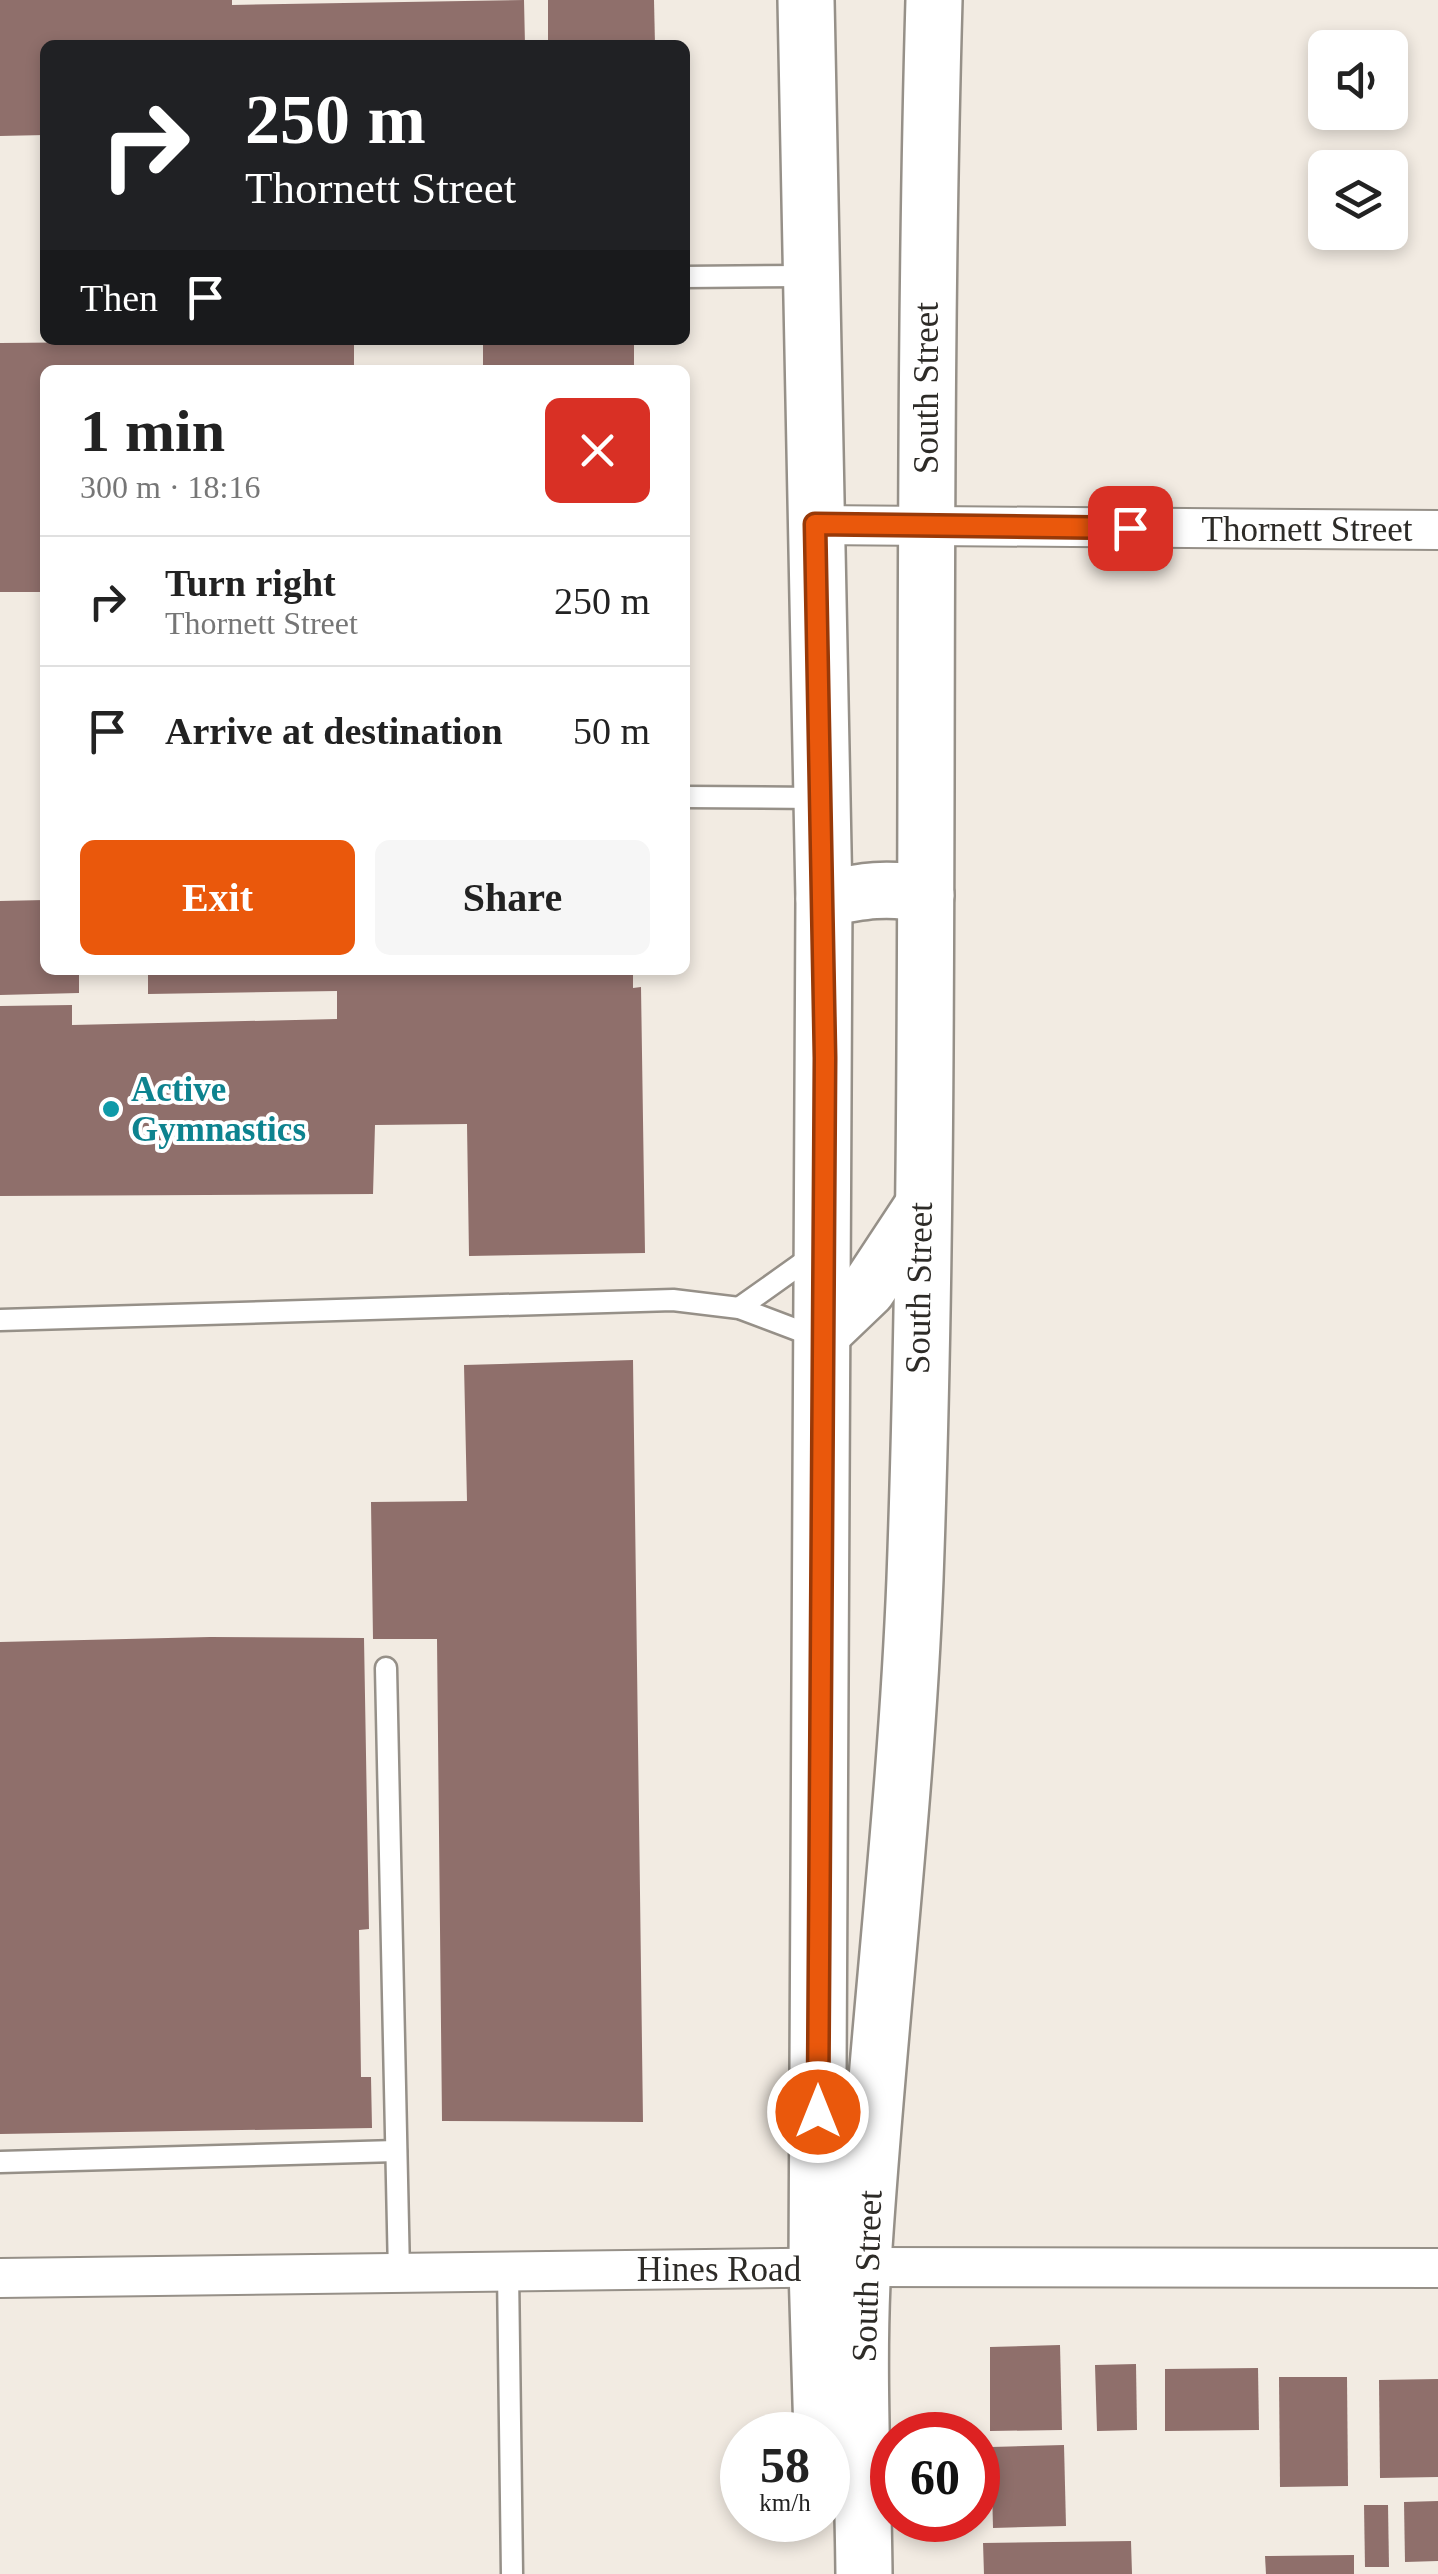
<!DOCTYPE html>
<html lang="en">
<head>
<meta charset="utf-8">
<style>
	:root { --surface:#fff; --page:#f6f6f6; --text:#222; --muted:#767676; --line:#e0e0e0; --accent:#ea580c }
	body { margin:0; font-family:Georgia,serif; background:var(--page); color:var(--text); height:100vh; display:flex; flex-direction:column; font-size:38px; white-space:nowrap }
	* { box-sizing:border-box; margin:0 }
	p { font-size:32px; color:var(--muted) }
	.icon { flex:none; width:55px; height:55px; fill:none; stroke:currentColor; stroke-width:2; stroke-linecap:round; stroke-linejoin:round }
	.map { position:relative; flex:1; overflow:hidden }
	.details { position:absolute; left:40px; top:365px; width:650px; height:610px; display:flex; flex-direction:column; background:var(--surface); border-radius:15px; box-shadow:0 5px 15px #0003 }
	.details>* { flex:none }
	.hud { position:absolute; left:40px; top:40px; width:650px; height:305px; border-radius:15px; box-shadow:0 5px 15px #0003; background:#202124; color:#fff; overflow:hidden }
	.buttons { position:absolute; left:1308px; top:30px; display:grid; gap:20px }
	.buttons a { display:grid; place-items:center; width:100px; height:100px; border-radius:15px; background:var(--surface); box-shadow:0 5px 15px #0003; font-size:50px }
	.speed { position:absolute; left:720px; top:2412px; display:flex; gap:20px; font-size:50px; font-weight:700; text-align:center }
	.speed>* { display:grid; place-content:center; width:130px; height:130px; border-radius:50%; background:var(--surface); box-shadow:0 5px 15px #0003; line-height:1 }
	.speed small { font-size:25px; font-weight:400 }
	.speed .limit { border:15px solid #d22; background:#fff; color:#111 }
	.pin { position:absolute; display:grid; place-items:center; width:85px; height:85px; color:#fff; margin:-42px; border-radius:20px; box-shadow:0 5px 15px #0006 }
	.me { position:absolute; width:110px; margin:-55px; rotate:0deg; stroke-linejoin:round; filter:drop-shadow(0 0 8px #0008) }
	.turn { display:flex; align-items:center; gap:35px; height:210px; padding:0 40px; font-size:45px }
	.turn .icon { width:130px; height:130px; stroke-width:2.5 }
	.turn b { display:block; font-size:70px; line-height:85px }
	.then { display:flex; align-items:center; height:95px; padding:0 40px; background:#0003; gap:20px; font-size:38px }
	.round { display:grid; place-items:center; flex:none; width:105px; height:105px; border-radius:15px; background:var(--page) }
	.summary { display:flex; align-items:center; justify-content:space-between; height:170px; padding:0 40px }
	h1 { font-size:60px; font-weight:700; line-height:75px }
	.action { display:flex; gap:20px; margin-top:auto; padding:20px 40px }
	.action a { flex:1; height:115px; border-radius:15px; background:var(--accent); color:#fff; font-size:40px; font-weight:700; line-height:115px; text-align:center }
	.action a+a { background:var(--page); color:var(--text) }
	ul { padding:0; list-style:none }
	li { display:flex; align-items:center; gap:30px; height:130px; padding:0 40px; border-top:2px solid var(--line) }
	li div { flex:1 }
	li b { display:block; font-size:38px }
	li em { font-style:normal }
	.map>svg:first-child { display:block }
	.building { fill:#8f6f6b }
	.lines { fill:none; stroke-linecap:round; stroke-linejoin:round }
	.lane-casing { stroke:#969088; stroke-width:25 }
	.street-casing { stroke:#969088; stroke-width:42 }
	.primary-casing { stroke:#969088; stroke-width:60 }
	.lane { stroke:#fff; stroke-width:20 }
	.street { stroke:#fff; stroke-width:38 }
	.primary { stroke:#fff; stroke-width:55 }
	.route-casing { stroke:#983908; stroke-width:25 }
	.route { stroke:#ea580c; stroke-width:18 }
	.culture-dot { fill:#0f9aa8; stroke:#fff; stroke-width:4 }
	.labels { text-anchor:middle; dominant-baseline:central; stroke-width:8; stroke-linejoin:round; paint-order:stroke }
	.street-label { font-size:35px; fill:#2d2b27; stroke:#fff }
	.culture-label { font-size:35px; font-weight:bold; fill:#0d838f; stroke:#fff; text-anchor:start }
</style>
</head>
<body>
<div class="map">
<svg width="1438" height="2574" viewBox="0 0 1438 2574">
	<rect width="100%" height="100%" fill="#f2ebe2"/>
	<g class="building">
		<polygon points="0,0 232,0 232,5 524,0 525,45 45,45 45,135 0,136"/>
		<polygon points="548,0 654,0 655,45 548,45"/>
		<polygon points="354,340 354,370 45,370 45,592 0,592 0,343"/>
		<rect x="483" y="340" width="151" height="30"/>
		<polygon points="45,900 45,970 79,970 79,993 0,995 0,901"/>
		<polygon points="148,970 633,970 633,988 641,987 645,1253 469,1256 467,1124 375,1125 373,1194 0,1196 0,1006 72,1005 72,1025 337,1019 337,991 148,994"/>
		<polygon points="633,1360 643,2122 442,2121 437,1639 373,1639 371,1502 467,1501 464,1365"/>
		<polygon points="210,1637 364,1638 369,1929 359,1930 361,2077 371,2077 372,2128 0,2134 0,1642"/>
		<polygon points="1060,2345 1062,2430 990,2431 990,2347"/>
		<polygon points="1136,2364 1137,2430 1097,2431 1095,2365"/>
		<polygon points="1258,2368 1259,2430 1165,2431 1165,2369"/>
		<polygon points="1279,2377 1347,2377 1348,2486 1280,2487"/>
		<polygon points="1438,2379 1438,2477 1380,2478 1379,2380"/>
		<polygon points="1064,2445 1066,2526 993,2528 991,2447"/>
		<polygon points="1438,2501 1438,2561 1405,2562 1404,2502"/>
		<polygon points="1364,2505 1388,2505 1389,2567 1365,2567"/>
		<polygon points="1131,2541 1132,2574 984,2574 983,2543"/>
		<polygon points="1354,2555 1354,2574 1266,2574 1265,2556"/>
	</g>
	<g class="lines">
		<g class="lane-casing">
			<g id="lane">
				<polyline points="685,277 808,276"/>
				<polyline points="685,797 818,798"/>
				<polyline points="739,1308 815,1254"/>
				<polyline points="0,1320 673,1300 739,1308 800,1331 821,1332"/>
				<polyline points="386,1668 399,2273"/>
				<polyline points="0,2162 396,2151"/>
				<polyline points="508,2271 512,2574"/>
			</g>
		</g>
		<g class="street-casing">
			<g id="street">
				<polyline points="815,525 1438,530"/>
				<polyline points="0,2278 863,2267 1438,2268"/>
			</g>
		</g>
		<g class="primary-casing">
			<g id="primary">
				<polyline points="806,0 824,899 817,2268 822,2435"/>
				<path d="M 824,899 C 861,891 889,886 926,895"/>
				<polyline points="823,1332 868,1289 920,1210"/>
				<path d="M 864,2574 C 863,2471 857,2366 863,2263 C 877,2035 906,1808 915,1579 C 934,1053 919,526 934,0"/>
			</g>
		</g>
		<use href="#lane" class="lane"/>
		<use href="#street" class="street"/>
		<use href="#primary" class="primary"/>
	</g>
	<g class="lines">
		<g class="route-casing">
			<polyline id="route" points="818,2112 825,1058 815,524 1130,528"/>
		</g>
		<use href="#route" class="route"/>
	</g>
	<circle class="culture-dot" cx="111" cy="1109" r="10"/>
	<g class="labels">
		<g class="street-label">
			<text transform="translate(926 388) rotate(-90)">South Street</text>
			<text x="1307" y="529">Thornett Street</text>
			<text transform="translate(919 1288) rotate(-89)">South Street</text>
			<text x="719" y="2269">Hines Road</text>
			<text transform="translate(867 2276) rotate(-88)">South Street</text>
		</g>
		<g class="culture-label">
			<text x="131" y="1089">Active<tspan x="131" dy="40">Gymnastics</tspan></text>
		</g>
	</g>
</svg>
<div class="buttons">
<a><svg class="icon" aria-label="sound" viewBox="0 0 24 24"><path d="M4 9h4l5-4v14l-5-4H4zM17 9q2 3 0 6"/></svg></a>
<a><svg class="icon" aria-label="layers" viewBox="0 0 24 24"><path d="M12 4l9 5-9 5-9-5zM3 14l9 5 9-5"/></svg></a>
</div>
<div class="speed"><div>58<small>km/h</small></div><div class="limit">60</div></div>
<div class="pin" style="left:1130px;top:528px;background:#d93025"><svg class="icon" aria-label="arrive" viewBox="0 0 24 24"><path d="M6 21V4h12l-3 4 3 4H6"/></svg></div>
<svg class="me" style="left:818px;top:2112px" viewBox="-20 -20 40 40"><circle r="17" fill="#ea580c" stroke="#fff" stroke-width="3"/><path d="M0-11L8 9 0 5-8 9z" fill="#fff"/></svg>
<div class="hud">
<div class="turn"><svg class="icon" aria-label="right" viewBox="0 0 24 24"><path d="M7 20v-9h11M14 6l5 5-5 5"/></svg><div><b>250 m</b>Thornett Street</div></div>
<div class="then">Then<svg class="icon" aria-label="arrive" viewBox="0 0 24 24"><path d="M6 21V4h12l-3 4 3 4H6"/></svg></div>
</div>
<section class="details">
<div class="summary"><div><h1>1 min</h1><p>300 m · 18:16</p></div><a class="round" style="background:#d93025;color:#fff"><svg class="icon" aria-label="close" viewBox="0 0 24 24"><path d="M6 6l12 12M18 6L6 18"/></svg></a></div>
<ul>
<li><svg class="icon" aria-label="right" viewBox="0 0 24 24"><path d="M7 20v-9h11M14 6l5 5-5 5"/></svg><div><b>Turn right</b><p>Thornett Street</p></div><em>250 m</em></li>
<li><svg class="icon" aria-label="arrive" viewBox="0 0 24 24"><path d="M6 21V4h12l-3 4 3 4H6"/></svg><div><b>Arrive at destination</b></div><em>50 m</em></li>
</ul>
<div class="action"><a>Exit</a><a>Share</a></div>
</section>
</div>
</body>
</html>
